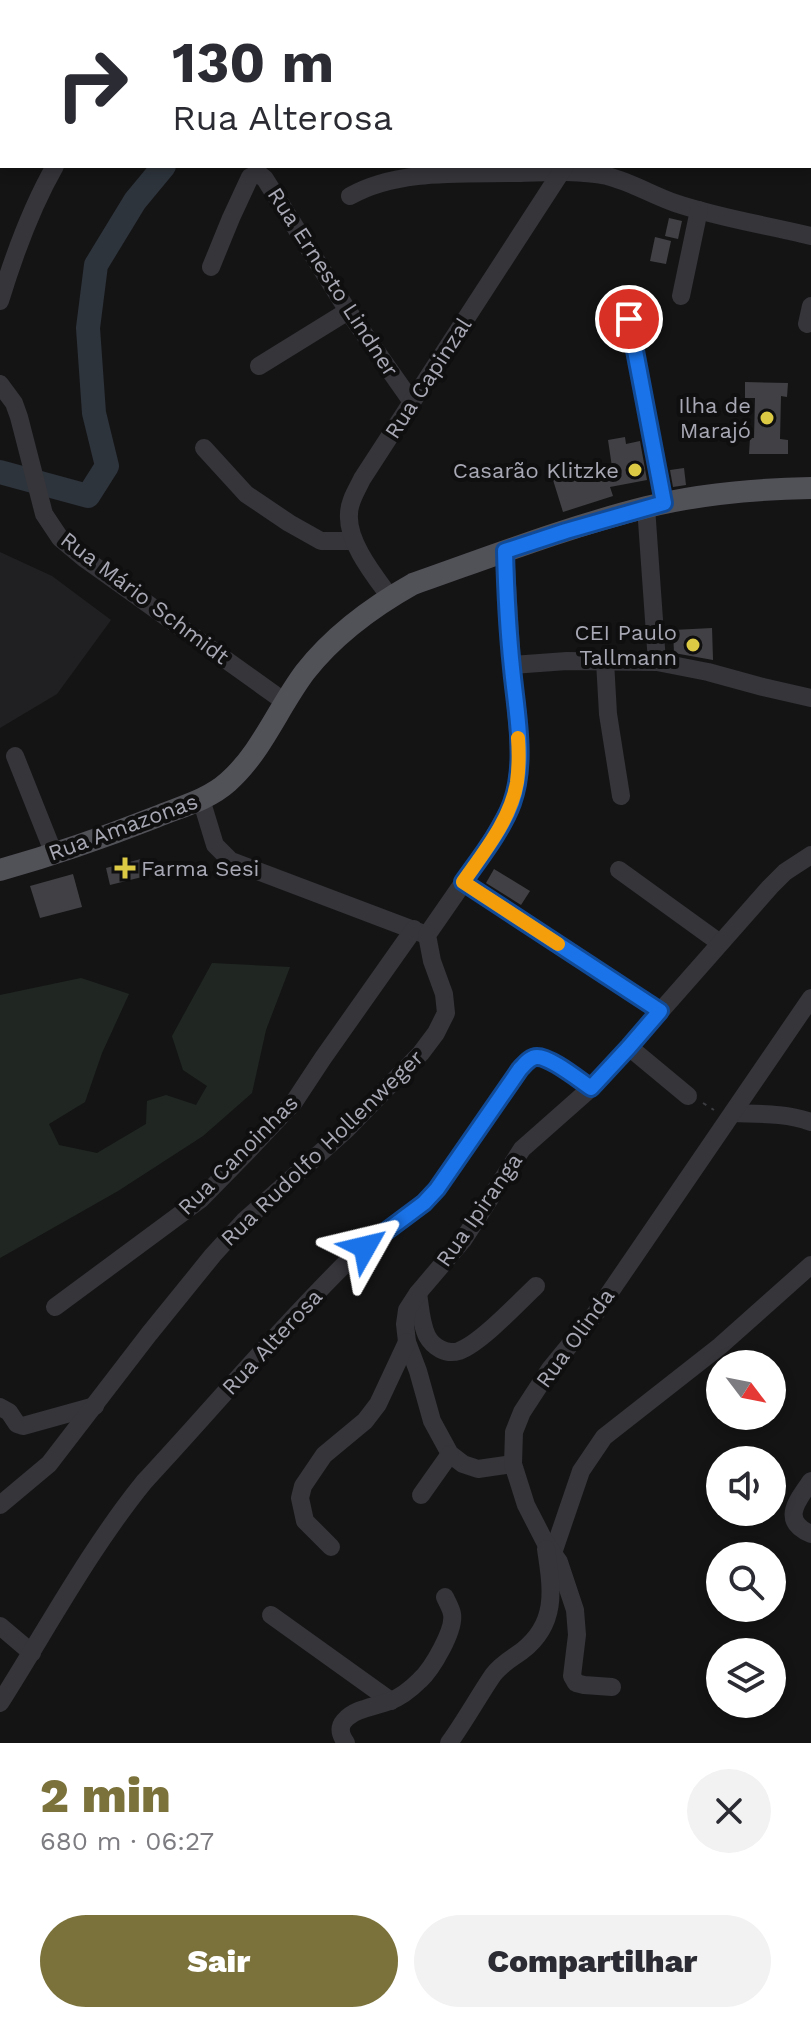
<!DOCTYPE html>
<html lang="pt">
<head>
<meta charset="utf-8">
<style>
	:root { --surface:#fff; --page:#f2f2f3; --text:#2b2b33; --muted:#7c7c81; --accent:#7b723b }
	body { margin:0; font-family:"Work Sans",sans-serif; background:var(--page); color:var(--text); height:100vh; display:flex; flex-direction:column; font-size:30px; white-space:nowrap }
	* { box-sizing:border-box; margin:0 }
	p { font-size:26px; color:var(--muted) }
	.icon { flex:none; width:44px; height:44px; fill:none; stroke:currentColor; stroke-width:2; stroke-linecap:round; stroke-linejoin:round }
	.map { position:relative; height:1743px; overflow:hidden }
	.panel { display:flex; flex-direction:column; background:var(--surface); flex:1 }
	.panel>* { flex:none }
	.banner { position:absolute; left:0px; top:0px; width:812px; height:168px; box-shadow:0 4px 12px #0003; background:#fff; color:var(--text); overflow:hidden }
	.needle { width:52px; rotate:122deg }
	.buttons { position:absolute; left:706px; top:1350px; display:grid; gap:16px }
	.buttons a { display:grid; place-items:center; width:80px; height:80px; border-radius:50%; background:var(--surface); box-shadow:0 4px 12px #0003; font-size:40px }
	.pin { position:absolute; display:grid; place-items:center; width:68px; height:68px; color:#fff; margin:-34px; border:4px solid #fff; border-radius:50%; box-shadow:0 2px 8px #0007 }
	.me { position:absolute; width:88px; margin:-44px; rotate:53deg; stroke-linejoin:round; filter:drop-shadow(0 0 6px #0008) }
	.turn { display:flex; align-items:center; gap:28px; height:168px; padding:0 40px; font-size:36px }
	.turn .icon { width:104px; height:104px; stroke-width:2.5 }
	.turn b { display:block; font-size:56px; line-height:68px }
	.round { display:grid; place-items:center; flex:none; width:84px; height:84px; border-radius:42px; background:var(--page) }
	.summary { display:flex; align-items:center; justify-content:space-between; height:136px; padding:0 40px }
	h1 { font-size:48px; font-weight:800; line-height:60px; color:var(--accent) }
	.action { display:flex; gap:16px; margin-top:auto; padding:16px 40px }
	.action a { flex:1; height:92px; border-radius:48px; background:var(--accent); color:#fff; font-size:32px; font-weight:800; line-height:92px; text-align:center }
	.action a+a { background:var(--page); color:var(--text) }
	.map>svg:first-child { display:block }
	.built { fill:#202022 }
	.green { fill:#202722 }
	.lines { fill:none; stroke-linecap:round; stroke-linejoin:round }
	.river { stroke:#2e343c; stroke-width:24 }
	.building { fill:#414145 }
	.path { stroke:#3b3c40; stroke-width:2; stroke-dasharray:4 6; stroke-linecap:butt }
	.minor { stroke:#35353a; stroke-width:18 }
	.major { stroke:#515158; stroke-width:22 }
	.route-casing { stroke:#114b97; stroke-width:20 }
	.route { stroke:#1a73e8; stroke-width:14 }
	.slow { stroke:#f59e0b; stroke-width:14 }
	.poi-dot { fill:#dcc944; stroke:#0f0f10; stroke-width:3 }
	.labels { text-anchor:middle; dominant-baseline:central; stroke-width:8; stroke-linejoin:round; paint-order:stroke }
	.street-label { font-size:22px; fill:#a7a8b4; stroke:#0f0f10 }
	.poi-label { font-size:22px; fill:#a7a8b4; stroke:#0f0f10; text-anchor:end }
</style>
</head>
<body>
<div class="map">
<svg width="811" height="1743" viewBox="0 0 811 1743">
	<rect width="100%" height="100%" fill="#141415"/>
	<polygon class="built" points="0,552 52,576 111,620 57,694 0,728"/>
	<polygon class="green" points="212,963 290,967 266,1030 252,1093 203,1136 118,1191 0,1258 0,995 81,978 129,994 102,1053 85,1102 49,1124 59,1145 97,1153 146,1124 147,1101 166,1095 196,1105 207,1086 183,1070 172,1036"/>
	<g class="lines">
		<g class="river">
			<polyline points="810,132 811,132"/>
			<polyline points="0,472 88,496 107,466 94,413 88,328 96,265 135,201 164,166"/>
		</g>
	</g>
	<g class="building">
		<polygon points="669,218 682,221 678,239 665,236"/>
		<polygon points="655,237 671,241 666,264 650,261"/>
		<polygon points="745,382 788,383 787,397 781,396 780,439 788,440 788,454 749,454 750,438 754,438 755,398 745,398"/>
		<polygon points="625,437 626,444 640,441 647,480 610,487 613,496 563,512 549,467 612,467 608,440"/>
		<polygon points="684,468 686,485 673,487 670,470"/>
		<polygon points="712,628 713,660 674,653 673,630"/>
		<polygon points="141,859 146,876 110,885 106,868"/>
		<polygon points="494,869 530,891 521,905 486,883"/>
		<polygon points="73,874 82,907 40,918 30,886"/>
	</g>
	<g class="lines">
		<polyline class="path" points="703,1103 714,1110"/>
		<g class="minor">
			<polyline points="632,0 637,2"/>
			<polyline points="734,2 745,0"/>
			<polyline points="0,128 2,127"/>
			<path d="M 350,196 C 398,169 462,174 516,173 C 546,172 578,170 607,176 C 631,182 652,195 675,203 C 719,218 766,225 811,236"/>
			<polyline points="211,267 231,218 250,177 259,174 265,179 348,311 412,402"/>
			<polyline points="681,296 699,210"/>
			<path d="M 0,301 C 14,255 31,208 55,166"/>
			<polyline points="629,319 664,503"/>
			<polyline points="807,324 811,306"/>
			<polyline points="259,366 348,311"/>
			<polyline points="0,384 14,403 19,417 44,514 60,538 85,559 285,702"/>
			<polyline points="204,448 246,494 289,523 321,541 353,541"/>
			<polyline points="646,507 657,662"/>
			<path d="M 390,597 C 374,575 347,542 349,514 C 349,501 357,490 362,479 L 565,166"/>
			<polyline points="605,661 608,714 621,796"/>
			<polyline points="512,665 567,661 657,662 708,672 763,687 811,698"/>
			<polyline points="15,756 54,854"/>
			<polyline points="201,799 215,845 231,861 424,934"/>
			<polyline points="619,870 720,943"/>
			<polyline points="463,882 660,1011"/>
			<polyline points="629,1047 688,1096"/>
			<path d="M 734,1113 C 760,1114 786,1113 811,1122"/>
			<path d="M 418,1293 C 420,1306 421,1324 427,1336 C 433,1347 446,1355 459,1351 C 481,1343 519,1302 536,1286"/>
			<polyline points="55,1307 201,1199 248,1151 294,1102 323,1058 414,929"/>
			<polyline points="0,1407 9,1412 17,1424 23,1426 95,1406"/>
			<polyline points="513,1464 478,1469 463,1464 450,1454 432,1421 418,1371 407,1342 405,1324 407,1310 418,1293 463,1240 522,1149 591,1088 629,1047 770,887 785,872 811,855"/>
			<path d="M 811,1481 C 797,1501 780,1521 811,1534"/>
			<polyline points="421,1495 450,1454"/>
			<polyline points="0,1505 49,1464 149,1334 213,1255 244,1221 347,1129 421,1053 436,1033 446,1013 444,994 432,961 427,935 488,847 512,804 517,782 519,760 518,732 512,665 505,551"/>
			<polyline points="331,1547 305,1521 300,1498 303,1486 324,1455 365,1421 378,1404 407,1342"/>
			<polyline points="553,1553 581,1471 604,1437 720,1346 811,1265"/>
			<polyline points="271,1615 391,1701"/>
			<polyline points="0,1626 32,1653"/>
			<polyline points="612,1687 584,1685 576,1683 572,1676 577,1635 575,1610 559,1562 545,1542 526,1505 513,1464 514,1432 522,1412 550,1369 595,1314 811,998"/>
			<path d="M 0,1703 C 47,1629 89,1550 144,1482 C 212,1409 276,1332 347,1262 C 375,1235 411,1218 437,1189 L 520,1069 C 525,1064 530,1057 537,1057 C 551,1057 579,1080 591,1088"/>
			<path d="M 346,1743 C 341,1736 338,1728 344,1721 C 355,1708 375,1707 390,1701 C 401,1697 412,1688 420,1680 C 432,1669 455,1630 452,1614 C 451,1608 447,1602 445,1597"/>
			<path d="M 449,1743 C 465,1721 478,1697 493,1675 C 501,1664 511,1659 522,1651 C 558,1623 552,1589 546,1549"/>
		</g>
		<path class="major" d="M 0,870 C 53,855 105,837 156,817 C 180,807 208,800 228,782 C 261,753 278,708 305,672 C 334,635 372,607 413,584 C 490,557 567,527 647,507 C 699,494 758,489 811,488"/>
	</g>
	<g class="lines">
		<g class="route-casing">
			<path id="route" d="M 365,1247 L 424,1203 L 437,1189 L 520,1069 C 525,1064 530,1057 537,1057 C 551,1057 579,1080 591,1088 L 629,1047 L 660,1011 L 463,882 C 480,858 502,830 512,803 C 527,761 516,711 512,668 C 508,630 506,590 505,551 L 566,531 L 664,503 L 629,319"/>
		</g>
		<use href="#route" class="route"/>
		<path class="slow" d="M 518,738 C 519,752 519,767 517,782 C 511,819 484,852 463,882 L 558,944"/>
	</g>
	<g class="poi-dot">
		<circle cx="767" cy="418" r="8"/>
		<circle cx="635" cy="470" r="8"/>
		<circle cx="693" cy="645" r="8"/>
		<path d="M121 856h8v8h8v8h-8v8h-8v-8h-8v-8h8z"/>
	</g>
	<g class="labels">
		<g class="street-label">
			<text transform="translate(333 282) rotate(57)">Rua Ernesto Lindner</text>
			<text transform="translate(428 378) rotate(-57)">Rua Capinzal</text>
			<text transform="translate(145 598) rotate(37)">Rua Mário Schmidt</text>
			<text transform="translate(123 827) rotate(-20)">Rua Amazonas</text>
			<text transform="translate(322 1148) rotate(-44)">Rua Rudolfo Hollenweger</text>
			<text transform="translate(238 1155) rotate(-45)">Rua Canoinhas</text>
			<text transform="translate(479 1210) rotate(-55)">Rua Ipiranga</text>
			<text transform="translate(575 1338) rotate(-54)">Rua Olinda</text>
			<text transform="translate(272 1342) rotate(-47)">Rua Alterosa</text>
		</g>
		<g class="poi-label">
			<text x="751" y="405">Ilha de<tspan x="751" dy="25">Marajó</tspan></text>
			<text x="619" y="470">Casarão Klitzke</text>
			<text x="677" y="632">CEI Paulo<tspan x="677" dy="25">Tallmann</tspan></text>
			<text x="141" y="868" text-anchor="start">Farma Sesi</text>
		</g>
	</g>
</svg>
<div class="buttons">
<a><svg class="needle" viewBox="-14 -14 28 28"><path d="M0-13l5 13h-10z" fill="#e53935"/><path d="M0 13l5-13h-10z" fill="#7c7c81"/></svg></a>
<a><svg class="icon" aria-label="sound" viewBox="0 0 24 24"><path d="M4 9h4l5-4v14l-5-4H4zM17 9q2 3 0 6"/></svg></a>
<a><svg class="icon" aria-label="search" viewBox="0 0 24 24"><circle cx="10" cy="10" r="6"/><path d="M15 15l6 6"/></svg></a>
<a><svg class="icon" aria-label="layers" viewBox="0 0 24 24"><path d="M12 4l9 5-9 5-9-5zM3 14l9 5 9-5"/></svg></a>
</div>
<div class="pin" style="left:629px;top:319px;background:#d93025"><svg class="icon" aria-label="arrive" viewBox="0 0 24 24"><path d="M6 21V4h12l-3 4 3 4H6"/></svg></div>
<svg class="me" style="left:365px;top:1247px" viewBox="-20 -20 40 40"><path d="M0-17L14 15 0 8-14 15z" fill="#1a73e8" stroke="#fff" stroke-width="4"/></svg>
<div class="banner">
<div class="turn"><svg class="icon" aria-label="right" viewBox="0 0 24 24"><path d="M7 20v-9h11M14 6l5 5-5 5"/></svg><div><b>130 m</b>Rua Alterosa</div></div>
</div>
</div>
<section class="panel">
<div class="summary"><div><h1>2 min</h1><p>680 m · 06:27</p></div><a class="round"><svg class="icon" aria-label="close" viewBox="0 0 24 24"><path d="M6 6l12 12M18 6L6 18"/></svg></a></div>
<div class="action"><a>Sair</a><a>Compartilhar</a></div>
</section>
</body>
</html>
